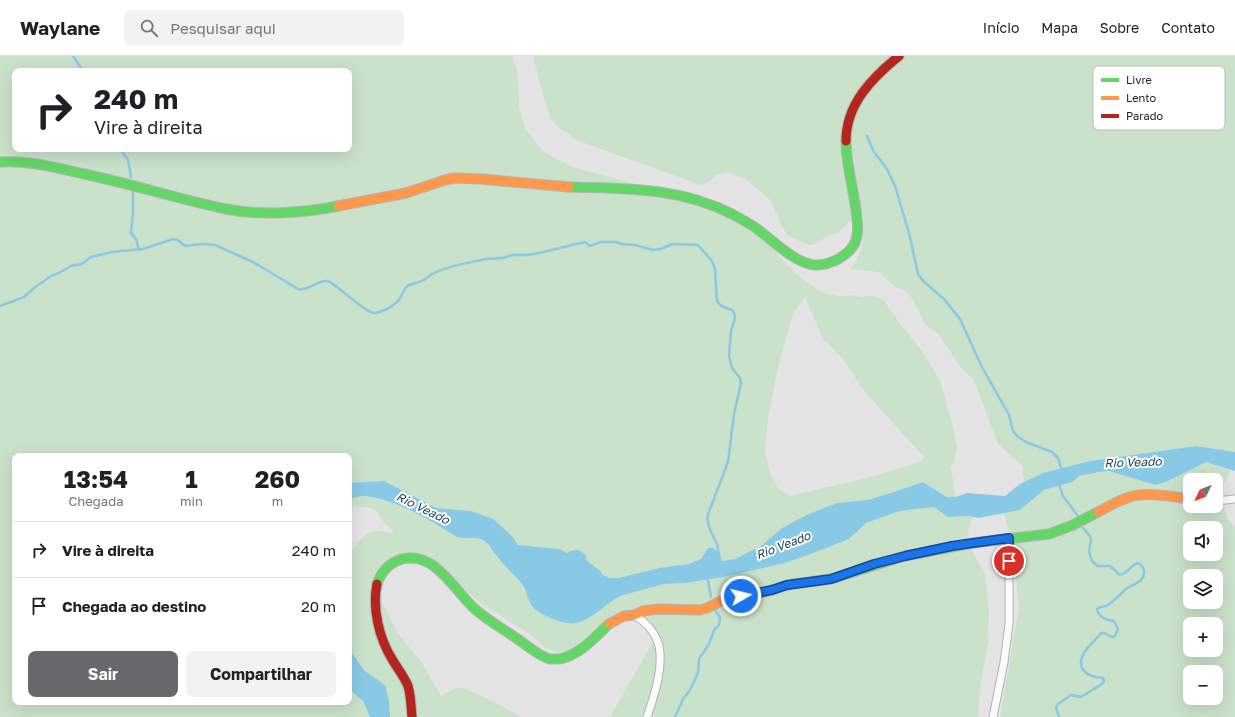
<!DOCTYPE html>
<html lang="pt">
<head>
<meta charset="utf-8">
<style>
	:root { --surface:#fff; --page:#f2f2f2; --text:#202124; --muted:#757577; --line:#e0e0e0; --accent:#686769 }
	body { margin:0; font-family:"Golos Text",sans-serif; background:var(--page); color:var(--text); height:100vh; display:flex; flex-direction:column; font-size:15px; white-space:nowrap }
	* { box-sizing:border-box; margin:0 }
	p { font-size:13px; color:var(--muted) }
	.icon { flex:none; width:22px; height:22px; fill:none; stroke:currentColor; stroke-width:2; stroke-linecap:round; stroke-linejoin:round }
	.map { position:relative; flex:1; overflow:hidden }
	.details { position:absolute; left:12px; top:397px; width:340px; height:252px; display:flex; flex-direction:column; background:var(--surface); border-radius:8px; box-shadow:0 4px 16px #0002 }
	.details>* { flex:none }
	.banner { position:absolute; left:12px; top:12px; width:340px; height:84px; border-radius:8px; box-shadow:0 4px 16px #0002; background:#fff; color:var(--text); overflow:hidden }
	.needle { width:26px; rotate:227deg }
	.buttons { position:absolute; left:1183px; top:417px; display:grid; gap:8px }
	.buttons a { display:grid; place-items:center; width:40px; height:40px; border-radius:8px; background:var(--surface); box-shadow:0 4px 16px #0002; font-size:20px }
	.pin { position:absolute; display:grid; place-items:center; width:34px; height:34px; color:#fff; margin:-17px; border:2px solid #fff; border-radius:50%; box-shadow:0 1px 4px #0007 }
	.me { position:absolute; width:44px; margin:-22px; rotate:82deg; stroke-linejoin:round; filter:drop-shadow(0 0 3px #0008) }
	.turn { display:flex; align-items:center; gap:14px; height:84px; padding:0 16px; font-size:18px }
	.turn .icon { width:52px; height:52px; stroke-width:2.5 }
	.turn b { display:block; font-size:28px; line-height:34px }
	.eta { display:flex; justify-content:space-evenly; align-items:center; height:68px; text-align:center }
	.eta b { font-size:24px; font-weight:700; line-height:28px }
	.primary-button { display:flex; gap:8px; margin-top:auto; padding:8px 16px }
	.primary-button a { flex:1; height:46px; border-radius:8px; background:var(--accent); color:#fff; font-size:16px; font-weight:700; line-height:46px; text-align:center }
	.primary-button a+a { background:var(--page); color:var(--text) }
	ul { padding:0; list-style:none }
	li { display:flex; align-items:center; gap:12px; height:56px; padding:0 16px; border-top:1px solid var(--line) }
	li div { flex:1 }
	li b { display:block; font-size:15px }
	li em { font-style:normal }
	header { display:flex; align-items:center; gap:24px; box-sizing:border-box; height:56px; padding:0 20px; background:var(--surface); border-bottom:1px solid var(--line) }
	header strong { font-size:19px }
	nav { display:flex; gap:22px; margin-inline-start:auto; font-size:14px }
	.search { width:280px; height:36px; background:var(--page); display:flex; align-items:center; gap:10px; box-sizing:border-box; padding:0 14px; border-radius:8px; color:var(--muted); font-size:15px }
	.map>svg:first-child { display:block }
	.green { fill:#cae1ca; fill-rule:evenodd }
	.water { fill:#88c9e6 }
	.lines { fill:none; stroke-linecap:round; stroke-linejoin:round }
	.stream { stroke:#88c9e6; stroke-width:2.5 }
	.street-casing { stroke:#b2b2b3; stroke-width:9 }
	.fast-casing { stroke:#b2b2b3; stroke-width:11 }
	.slow-casing { stroke:#b2b2b3; stroke-width:11 }
	.jam-casing { stroke:#b2b2b3; stroke-width:11 }
	.street { stroke:#fbfbfb; stroke-width:7 }
	.fast { stroke:#63d668; stroke-width:9 }
	.slow { stroke:#ff974d; stroke-width:9 }
	.jam { stroke:#b3261e; stroke-width:9 }
	.route-casing { stroke:#114b97; stroke-width:10 }
	.route { stroke:#1a73e8; stroke-width:7 }
	.labels { text-anchor:middle; dominant-baseline:central; stroke-width:4; stroke-linejoin:round; paint-order:stroke }
	.water-label { font-size:12px; font-style:italic; fill:#153e4f; stroke:#fff }
	.key { fill:#fff; stroke:#bebdbe; stroke-width:1 }
	.key-label { font-size:11px; fill:#252426 }
</style>
</head>
<body>
<header>
<strong>Waylane</strong>
<div class="search"><svg class="icon" aria-label="search" viewBox="0 0 24 24"><circle cx="10" cy="10" r="6"/><path d="M15 15l6 6"/></svg>Pesquisar aqui</div>
<nav><a>Início</a><a>Mapa</a><a>Sobre</a><a>Contato</a></nav>
</header>
<div class="map">
<svg width="1235" height="661" viewBox="0 0 1235 661">
	<rect width="100%" height="100%" fill="#e4e4e5"/>
	<g class="green">
		<path d="M 0,0 L 512,0 L 518,16 L 519,51 L 525,72 L 542,94 L 549,99 L 573,111 L 627,126 L 737,162 L 768,186 L 782,203 L 801,222 L 824,237 L 839,240 L 855,239 L 860,241 L 871,240 L 883,243 L 901,269 L 923,296 L 940,325 L 952,367 L 957,391 L 955,403 L 951,411 L 955,441 L 947,441 L 923,426 L 891,437 L 867,444 L 837,447 L 782,472 L 761,490 L 735,503 L 722,505 L 719,502 L 705,496 C 702,503 696,507 689,509 C 679,511 668,510 658,512 C 646,515 621,524 610,522 C 604,521 580,499 574,493 L 567,497 L 560,493 L 518,489 L 513,481 L 471,455 L 436,452 L 384,425 L 349,427 L 349,400 L 15,400 L 15,646 L 349,646 L 349,633 L 363,645 L 370,661 L 0,661 ZM 15,15 L 349,15 L 349,93 L 15,93 ZM 805,241 L 823,283 L 831,290 L 845,306 L 864,335 L 924,401 L 920,406 L 871,421 L 790,440 L 779,433 L 771,420 L 765,397 L 768,362 L 778,312 L 793,257 Z"/>
		<path d="M 533,0 L 1235,0 L 1235,396 L 1196,390 L 1158,395 L 1090,405 L 1043,417 L 1025,426 L 1022,417 L 1024,412 L 998,388 L 974,324 L 961,312 L 940,280 L 934,273 L 927,271 L 912,242 L 903,233 L 896,232 L 879,216 L 851,213 C 863,194 864,187 863,165 L 851,164 L 847,169 L 836,178 L 830,179 L 813,189 L 808,189 L 788,180 L 781,169 L 773,149 L 769,143 L 746,123 L 727,116 L 717,119 L 707,127 L 701,129 L 579,85 L 559,72 L 551,63 L 545,47 Z"/>
		<path d="M 1206,406 L 1231,414 L 1222,431 L 1223,448 L 1227,462 L 1235,472 L 1235,661 L 1000,661 L 1019,552 L 1013,491 L 1004,458 L 1020,454 L 1044,434 L 1072,426 L 1079,420 L 1099,416 L 1109,415 L 1155,429 L 1166,426 ZM 1190,424 L 1216,424 L 1216,450 L 1190,450 ZM 1190,472 L 1216,472 L 1216,498 L 1190,498 ZM 1190,520 L 1216,520 L 1216,546 L 1190,546 ZM 1190,568 L 1216,568 L 1216,594 L 1190,594 ZM 1190,616 L 1216,616 L 1216,642 L 1190,642 Z"/>
		<path d="M 363,440 L 397,447 L 427,462 L 461,482 L 477,482 L 487,486 L 494,498 L 523,529 L 526,536 L 591,560 L 613,543 L 620,540 L 664,528 L 685,527 L 723,521 L 785,507 L 816,496 L 849,483 L 866,467 L 900,455 L 934,451 L 948,461 L 969,460 L 973,461 L 968,475 L 967,486 L 985,518 L 989,554 L 988,586 L 980,633 L 978,661 L 608,661 L 611,659 L 658,577 L 652,570 L 625,560 L 572,595 L 558,596 L 547,593 L 528,577 L 480,547 L 439,511 L 420,503 L 391,509 L 381,523 L 382,546 L 397,576 L 422,607 L 441,640 C 446,638 453,632 458,632 C 471,632 509,654 521,661 L 390,661 L 389,645 L 349,593 L 349,499 C 354,490 363,478 374,475 C 380,474 388,477 394,477 C 389,468 381,468 378,456 L 372,452 L 354,450 L 349,457 L 349,443 Z"/>
	</g>
	<g class="water">
		<path d="M 1196,390 L 1235,396 L 1235,415 L 1206,406 L 1166,426 L 1155,429 L 1109,415 L 1099,416 L 1079,420 L 1072,426 L 1044,434 L 1020,454 L 978,462 L 969,460 L 948,461 L 934,451 L 900,455 L 866,467 L 849,483 L 816,496 L 785,507 L 723,521 L 685,527 L 664,528 L 620,540 C 605,548 593,563 576,567 C 566,570 538,558 532,550 C 527,543 527,534 522,528 C 513,518 503,508 495,498 C 492,495 490,489 486,486 C 478,479 467,484 457,481 C 428,463 399,444 364,440 C 359,440 354,442 349,443 L 349,427 L 384,425 L 436,452 L 471,455 L 493,463 L 513,481 L 518,489 L 560,493 L 567,497 C 574,493 580,492 586,500 L 586,504 L 599,514 L 603,519 L 610,522 L 619,522 L 659,512 L 689,508 L 701,503 L 708,492 C 713,491 716,494 719,497 L 719,502 L 722,505 L 735,503 L 761,490 L 782,472 L 809,458 L 837,447 L 867,444 L 891,437 L 923,426 L 947,441 L 955,441 L 967,437 L 1005,440 L 1020,428 L 1043,417 L 1090,405 Z"/>
		<polygon points="349,593 365,615 385,629 389,645 390,661 370,661 363,645 349,633"/>
	</g>
	<g class="lines">
		<g class="stream">
			<polyline points="73,0 83,15"/>
			<polyline points="867,80 874,96 887,113 895,130 909,177 918,218 923,225 944,243 960,263 982,311 1009,359 1013,375 1018,381 1026,386 1052,396 1058,402 1062,414"/>
			<polyline points="120,93 128,104 131,121"/>
			<polyline points="133,135 133,157 131,177 136,183 139,194"/>
			<path d="M 0,250 L 24,241 L 34,232 L 51,220 L 59,217 L 71,210 L 82,208 L 91,201 L 112,196 L 143,193 L 173,183 L 178,184 L 185,190 L 202,188 L 215,189 L 253,206 L 298,233 C 310,235 316,224 328,225 C 339,230 366,258 375,257 C 383,256 394,250 399,244 C 402,239 404,232 409,229 C 414,227 419,227 424,224 C 427,222 430,219 434,217 C 450,209 468,207 486,203 C 491,202 496,203 501,202 C 505,202 509,200 513,199 C 518,199 523,199 528,199 C 548,196 566,190 585,186 L 590,190 L 600,186 L 616,186 L 622,188 L 635,189 L 653,194 L 660,193 L 673,188 L 698,189 L 712,205 L 715,213 L 717,245 L 721,250 L 732,254 L 734,257 L 735,262 L 731,275 L 729,300 L 732,312 L 740,322 L 741,327 L 734,358 L 728,406 L 707,461 L 710,474 L 717,488 L 720,504"/>
			<polyline points="1059,428 1063,440 1078,460"/>
			<polyline points="707,520 711,541"/>
			<polyline points="675,661 683,643 690,634 698,617 699,603 709,588 714,574 719,569 720,562 714,552"/>
			<path d="M 1059,661 L 1056,652 L 1058,648 L 1071,639 L 1081,641 L 1102,628 L 1104,625 L 1103,622 C 1088,621 1075,614 1084,597 C 1088,590 1096,584 1101,577 L 1104,577 L 1112,581 L 1115,580 L 1118,573 L 1114,565 C 1107,564 1098,561 1097,553 C 1100,550 1102,551 1106,550 C 1113,547 1119,539 1125,534 C 1132,527 1144,528 1144,516 C 1144,511 1142,509 1138,507 C 1131,509 1128,517 1120,519 L 1110,510 L 1097,510 L 1092,505 L 1089,496 L 1091,484 L 1090,480 L 1083,472"/>
		</g>
		<g class="street-casing">
			<g id="street">
				<polyline points="1216,445 1235,443"/>
				<path d="M 634,559 C 644,565 653,574 657,584 C 666,605 654,641 647,661"/>
				<polyline points="993,661 1004,606 1009,568 1009,482"/>
			</g>
		</g>
		<g class="fast-casing">
			<g id="fast">
				<path d="M 0,106 C 29,104 56,112 84,118 C 132,128 178,143 226,153 C 260,160 304,157 338,150"/>
				<path d="M 569,131 C 628,133 679,131 732,158 C 739,162 747,166 753,170 C 771,182 792,206 814,209 C 830,210 851,199 856,184 C 858,177 858,170 857,163 C 855,137 846,111 846,85"/>
				<path d="M 377,528 C 381,516 389,507 402,503 C 436,495 455,536 476,554 C 489,565 503,573 516,582 C 527,589 538,600 550,603 C 553,603 557,603 559,603 C 579,600 595,581 609,568"/>
				<polyline points="772,534 787,529 831,523 905,500 972,487 1049,478 1073,469 1098,456"/>
			</g>
		</g>
		<g class="slow-casing">
			<g id="slow">
				<polyline points="338,150 406,137 445,124 455,122 481,123 569,131"/>
				<path d="M 1098,456 C 1109,450 1126,440 1139,439 C 1156,437 1173,441 1190,443"/>
				<polyline points="609,568 624,560 634,559 643,555 658,553 700,554 707,552 727,542 761,537 772,534"/>
			</g>
		</g>
		<g class="jam-casing">
			<g id="jam">
				<path d="M 846,85 C 846,48 872,22 899,0"/>
				<path d="M 377,528 C 372,552 379,582 392,603 C 397,612 404,620 408,630 C 411,640 411,651 412,661"/>
			</g>
		</g>
		<use href="#street" class="street"/>
		<use href="#fast" class="fast"/>
		<use href="#slow" class="slow"/>
		<use href="#jam" class="jam"/>
	</g>
	<g class="lines">
		<g class="route-casing">
			<polyline id="route" points="741,540 772,534 787,529 831,523 874,508 905,500 952,490 1009,482 1009,505"/>
		</g>
		<use href="#route" class="route"/>
	</g>
	<g class="labels">
		<g class="water-label">
			<text transform="translate(1133 406) rotate(-2)">Rio Veado</text>
			<text transform="translate(423 452) rotate(26)">Rio Veado</text>
			<text transform="translate(783 489) rotate(-21)">Rio Veado</text>
		</g>
	</g>
	<rect x="1093" y="10" width="132" height="64" rx="6" class="key"/>
	<rect x="1101" y="22" width="18" height="4" fill="#63d668"/>
	<rect x="1101" y="40" width="18" height="4" fill="#ff974d"/>
	<rect x="1101" y="58" width="18" height="4" fill="#b3261e"/>
	<g class="key-label">
		<text x="1126" y="28">Livre</text>
		<text x="1126" y="46">Lento</text>
		<text x="1126" y="64">Parado</text>
	</g>
</svg>
<div class="buttons">
<a><svg class="needle" viewBox="-14 -14 28 28"><path d="M0-13l5 13h-10z" fill="#e53935"/><path d="M0 13l5-13h-10z" fill="#757577"/></svg></a>
<a><svg class="icon" aria-label="sound" viewBox="0 0 24 24"><path d="M4 9h4l5-4v14l-5-4H4zM17 9q2 3 0 6"/></svg></a>
<a><svg class="icon" aria-label="layers" viewBox="0 0 24 24"><path d="M12 4l9 5-9 5-9-5zM3 14l9 5 9-5"/></svg></a>
<a>+</a>
<a>−</a>
</div>
<div class="pin" style="left:1009px;top:505px;background:#d93025"><svg class="icon" aria-label="arrive" viewBox="0 0 24 24"><path d="M6 21V4h12l-3 4 3 4H6"/></svg></div>
<svg class="me" style="left:741px;top:540px" viewBox="-20 -20 40 40"><circle r="17" fill="#1a73e8" stroke="#fff" stroke-width="3"/><path d="M0-11L8 9 0 5-8 9z" fill="#fff"/></svg>
<div class="banner">
<div class="turn"><svg class="icon" aria-label="right" viewBox="0 0 24 24"><path d="M7 20v-9h11M14 6l5 5-5 5"/></svg><div><b>240 m</b>Vire à direita</div></div>
</div>
<section class="details">
<div class="eta">
<div><b>13:54</b><p>Chegada</p></div>
<div><b>1</b><p>min</p></div>
<div><b>260</b><p>m</p></div>
</div>
<ul>
<li><svg class="icon" aria-label="right" viewBox="0 0 24 24"><path d="M7 20v-9h11M14 6l5 5-5 5"/></svg><div><b>Vire à direita</b></div><em>240 m</em></li>
<li><svg class="icon" aria-label="arrive" viewBox="0 0 24 24"><path d="M6 21V4h12l-3 4 3 4H6"/></svg><div><b>Chegada ao destino</b></div><em>20 m</em></li>
</ul>
<div class="primary-button"><a>Sair</a><a>Compartilhar</a></div>
</section>
</div>
</body>
</html>
